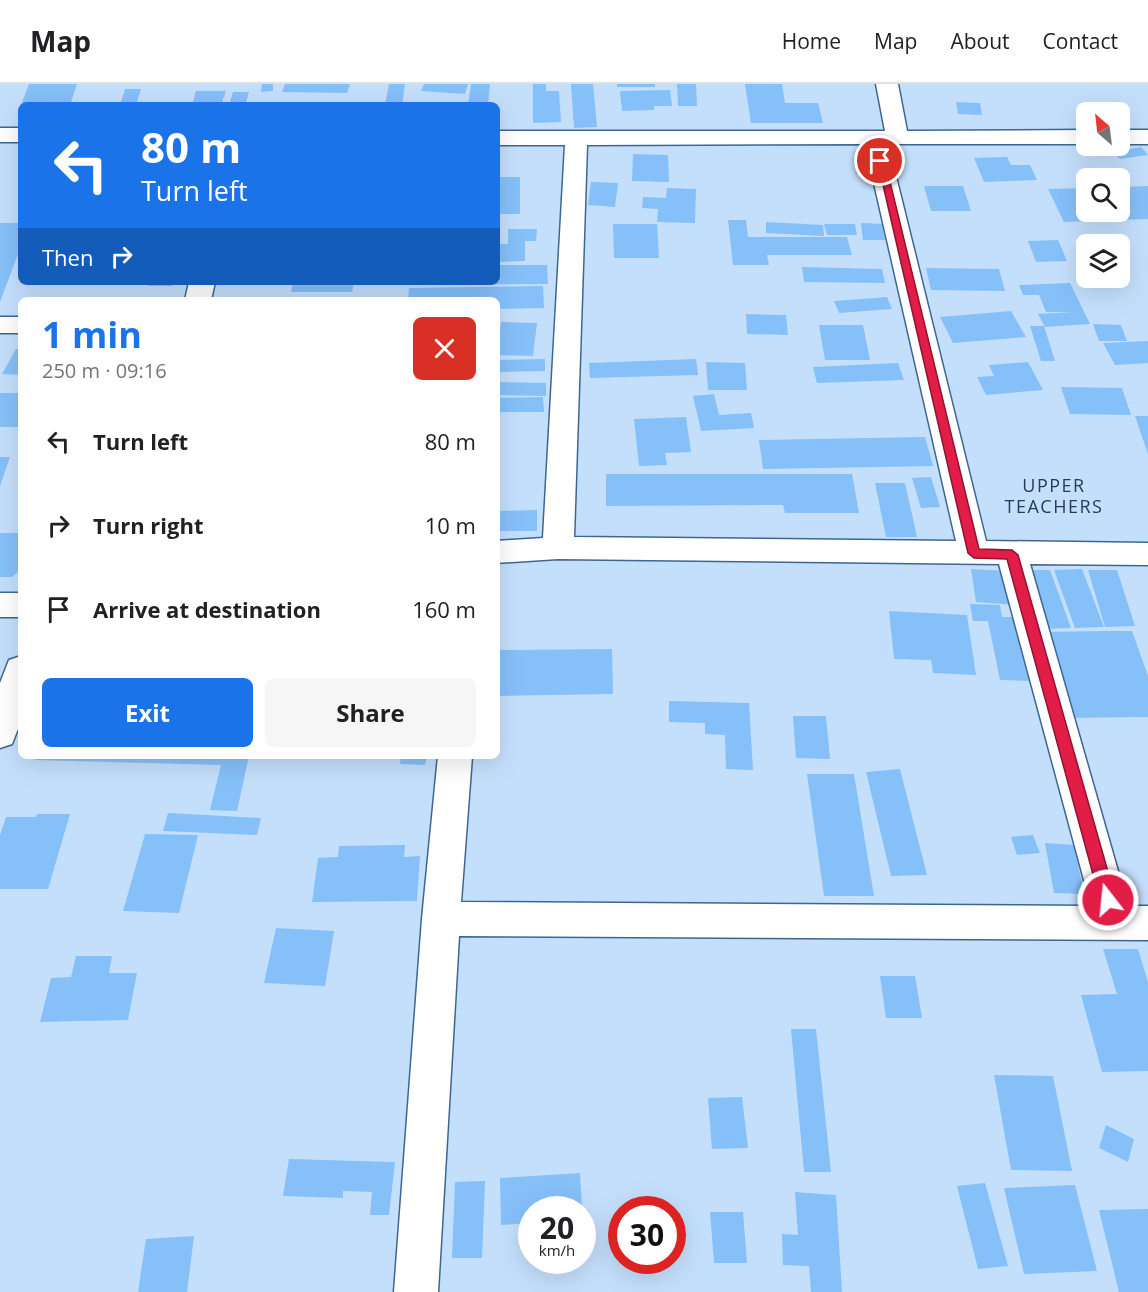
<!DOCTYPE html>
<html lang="en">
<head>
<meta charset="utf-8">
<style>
	:root { --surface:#fff; --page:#f6f6f6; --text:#202124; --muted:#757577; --line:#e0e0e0; --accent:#1a73e8 }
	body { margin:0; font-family:"Open Sans",sans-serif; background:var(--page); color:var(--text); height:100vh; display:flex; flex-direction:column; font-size:22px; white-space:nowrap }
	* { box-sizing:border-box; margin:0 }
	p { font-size:20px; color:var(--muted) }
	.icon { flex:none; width:33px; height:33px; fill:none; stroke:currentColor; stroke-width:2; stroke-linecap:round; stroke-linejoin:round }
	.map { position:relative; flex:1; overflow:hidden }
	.details { position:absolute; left:18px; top:213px; width:482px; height:462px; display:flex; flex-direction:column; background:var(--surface); border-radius:9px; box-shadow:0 6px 24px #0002 }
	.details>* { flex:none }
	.guide { position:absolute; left:18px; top:18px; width:482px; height:183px; border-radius:9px; box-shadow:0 6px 24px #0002; background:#1a73e8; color:#fff; overflow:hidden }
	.needle { width:39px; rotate:332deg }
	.controls { position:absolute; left:1076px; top:18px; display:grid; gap:12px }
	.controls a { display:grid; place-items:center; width:54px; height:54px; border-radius:9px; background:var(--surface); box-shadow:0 6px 24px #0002; font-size:30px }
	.speed { position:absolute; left:518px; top:1112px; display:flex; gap:12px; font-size:30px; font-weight:700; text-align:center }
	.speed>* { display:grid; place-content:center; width:78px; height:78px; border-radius:50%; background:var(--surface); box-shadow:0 6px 24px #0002; line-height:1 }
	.speed small { font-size:15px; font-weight:400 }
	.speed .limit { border:9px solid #d22; background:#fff; color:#111 }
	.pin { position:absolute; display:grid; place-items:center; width:51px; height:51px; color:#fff; margin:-26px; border:3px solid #fff; border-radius:50%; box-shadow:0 2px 6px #0007 }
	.me { position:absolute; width:66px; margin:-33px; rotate:344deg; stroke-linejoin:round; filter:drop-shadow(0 0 4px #0008) }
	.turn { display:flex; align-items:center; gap:21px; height:126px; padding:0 24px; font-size:27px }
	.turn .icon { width:78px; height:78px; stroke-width:2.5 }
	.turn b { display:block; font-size:42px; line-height:51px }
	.then { display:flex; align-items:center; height:57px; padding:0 24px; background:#0003; gap:12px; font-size:22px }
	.round { display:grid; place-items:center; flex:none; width:63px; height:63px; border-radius:9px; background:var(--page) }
	.overview { display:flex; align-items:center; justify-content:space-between; height:102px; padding:0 24px }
	h1 { font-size:36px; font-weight:700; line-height:45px; color:var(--accent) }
	.action { display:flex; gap:12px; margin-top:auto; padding:12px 24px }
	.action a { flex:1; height:69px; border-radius:9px; background:var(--accent); color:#fff; font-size:24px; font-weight:700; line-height:69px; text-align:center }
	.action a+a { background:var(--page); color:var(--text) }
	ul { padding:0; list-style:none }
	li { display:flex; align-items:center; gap:18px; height:84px; padding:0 24px }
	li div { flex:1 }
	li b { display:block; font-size:22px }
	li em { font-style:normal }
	header { display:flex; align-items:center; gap:36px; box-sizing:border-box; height:84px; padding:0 30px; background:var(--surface); border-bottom:2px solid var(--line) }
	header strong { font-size:28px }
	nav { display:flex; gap:33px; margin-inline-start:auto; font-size:21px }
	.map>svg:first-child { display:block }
	.building { fill:#86c0f9 }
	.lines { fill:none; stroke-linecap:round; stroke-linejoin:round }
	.street-casing { stroke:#3d6790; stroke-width:3 }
	.street { fill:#fff; fill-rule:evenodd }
	.route { fill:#e11d48; stroke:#92132f; stroke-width:1.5 }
	.labels { text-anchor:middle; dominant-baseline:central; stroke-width:6; stroke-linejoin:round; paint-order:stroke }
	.quarter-label { font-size:18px; letter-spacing:1.5px; fill:#293b4e; stroke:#c4dffc }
</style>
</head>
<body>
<header>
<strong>Map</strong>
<nav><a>Home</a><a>Map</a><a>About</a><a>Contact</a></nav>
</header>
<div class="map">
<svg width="1148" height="1208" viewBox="0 0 1148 1208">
	<rect width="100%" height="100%" fill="#c4dffc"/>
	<g class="building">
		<polygon points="29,0 77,0 70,21 21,21"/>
		<polygon points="262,0 273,0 273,7 261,8"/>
		<polygon points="285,0 350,0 347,9 282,8"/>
		<polygon points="389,0 405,0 402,21 385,21"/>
		<polygon points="424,0 468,0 465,10 421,7"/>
		<polygon points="471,0 490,0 488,21 468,21"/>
		<polygon points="533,0 546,0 546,7 559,7 561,38 533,39"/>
		<polygon points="571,0 593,0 597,43 574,44"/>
		<rect x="617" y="0" width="38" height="3"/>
		<polygon points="677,0 696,0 697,22 678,22"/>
		<polygon points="745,0 782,0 785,19 818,19 823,39 751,39"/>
		<polygon points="125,5 141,5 136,21 120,21"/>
		<polygon points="670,6 672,22 654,22 654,26 622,27 620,7"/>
		<polygon points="196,7 226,7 221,21 192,21"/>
		<polygon points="233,8 249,8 245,21 229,21"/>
		<polygon points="956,18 980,19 982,31 958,30"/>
		<polygon points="1141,63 1148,71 1120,75 1113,68"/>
		<polygon points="633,70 668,71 669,98 632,97"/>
		<polygon points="1007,73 1011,81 1030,81 1037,96 984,98 974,74"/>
		<rect x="496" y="93" width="24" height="37"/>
		<polygon points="591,98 618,99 615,123 588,121"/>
		<polygon points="924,102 963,102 971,127 931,127"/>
		<polygon points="1148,102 1148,135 1064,138 1048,105 1086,104 1086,128 1119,128 1119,103"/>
		<polygon points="667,104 696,105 695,139 657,138 658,125 642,124 643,113 666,114"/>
		<polygon points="728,136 746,136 748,153 847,153 852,171 767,171 769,181 733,181"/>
		<polygon points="766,138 823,141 824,152 766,149"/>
		<polygon points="0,139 21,139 21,162 0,218"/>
		<polygon points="861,139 882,140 885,156 863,156"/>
		<polygon points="613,140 657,140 659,174 614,174"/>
		<polygon points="824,140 855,140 857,151 827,151"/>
		<polygon points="508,145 537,145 536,157 525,157 525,177 496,178 497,160 508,160"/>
		<polygon points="1058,156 1067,177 1036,178 1028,157"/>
		<polygon points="496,181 547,181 548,200 416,201 416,198 496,198"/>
		<polygon points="802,183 882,185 885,199 804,198"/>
		<polygon points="926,184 999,185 1005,207 931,206"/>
		<polygon points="149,198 174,198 172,202 148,202"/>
		<polygon points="293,198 354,198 352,208 291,208"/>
		<polygon points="1070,199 1090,240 1045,243 1038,230 1073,228 1046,228 1039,211 1023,211 1019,201"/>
		<polygon points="543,202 544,224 496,225 496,216 408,216 409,204"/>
		<polygon points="887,213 892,225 839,229 834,217"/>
		<polygon points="1011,227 1026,253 953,259 940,233"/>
		<polygon points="746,230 786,231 788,251 747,250"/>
		<polygon points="501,238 537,239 533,272 496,271"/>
		<polygon points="1093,240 1121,241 1127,257 1099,257"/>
		<polygon points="819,241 863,241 870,276 825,276"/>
		<polygon points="1030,242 1044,242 1055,277 1041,277"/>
		<polygon points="1148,257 1148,279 1115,281 1103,259"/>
		<polygon points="16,265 21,265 21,291 2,290"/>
		<polygon points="545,275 545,287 496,288 496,276"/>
		<polygon points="696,275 698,291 590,294 589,279"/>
		<polygon points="706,278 745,279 747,306 708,306"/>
		<polygon points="1028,278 1043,306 986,311 977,293 994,292 989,281"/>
		<polygon points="898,279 904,296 817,299 813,283"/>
		<polygon points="496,298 546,299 546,312 496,311"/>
		<polygon points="1061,303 1122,304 1131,331 1070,330"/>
		<rect x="0" y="309" width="21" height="34"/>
		<polygon points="714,310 719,331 751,329 754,344 701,347 693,312"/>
		<polygon points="543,313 544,328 496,328 496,314"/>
		<polygon points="1135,332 1148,332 1148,370"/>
		<polygon points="686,333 691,368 665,369 667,381 639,382 634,335"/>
		<polygon points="925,353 933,382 763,385 759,356"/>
		<polygon points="0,373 10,373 0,402"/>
		<polygon points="606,390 852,390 859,429 785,429 783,421 606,422"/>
		<polygon points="931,393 940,423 921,424 912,394"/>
		<polygon points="875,399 905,399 917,453 886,453"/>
		<polygon points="537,426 537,447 496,447 496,427"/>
		<polygon points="0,449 21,449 21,485 12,493 0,493"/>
		<polygon points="971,485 1011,487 1016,521 976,518"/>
		<polygon points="1082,485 1104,543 1075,544 1054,486"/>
		<polygon points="1022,486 1050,486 1071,544 1042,545"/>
		<polygon points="1088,486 1117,486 1135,542 1105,543"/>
		<polygon points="970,520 1000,521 1002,533 1016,533 1031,597 1000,596 988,537 973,537"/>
		<polygon points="889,527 967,531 976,591 933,589 931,576 894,575"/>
		<polygon points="1106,547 1132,547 1148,592 1148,633 1065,634 1040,548"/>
		<polygon points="612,565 613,610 496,612 498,566"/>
		<polygon points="669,617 749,619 753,686 726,685 725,651 705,650 705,639 669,638"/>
		<polygon points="793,632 826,632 830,675 796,674"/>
		<polygon points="36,672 249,672 237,727 210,726 221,681 35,676"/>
		<polygon points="401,672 427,672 425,681 400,680"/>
		<polygon points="900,685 927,791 891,792 866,688"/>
		<polygon points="807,690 854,690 874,812 824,812"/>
		<polygon points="168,729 261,734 257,751 163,747"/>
		<polygon points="37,730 70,730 48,805 0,805 0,751 6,733 36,733"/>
		<polygon points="145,750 198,751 179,829 123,827"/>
		<polygon points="1033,751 1040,769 1017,771 1011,753"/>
		<polygon points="1045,759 1074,761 1084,810 1054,809"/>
		<polygon points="405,761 404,773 420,772 417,817 312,818 318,774 338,773 339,762"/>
		<polygon points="276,844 334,847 325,902 264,899"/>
		<polygon points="1103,865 1138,865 1148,898 1148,987 1102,988 1081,911 1117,910"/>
		<polygon points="76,872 112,872 109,889 137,889 128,936 40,938 51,894 71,893"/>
		<polygon points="880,892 915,892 922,934 886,934"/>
		<polygon points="791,945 816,945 831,1088 804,1088"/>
		<polygon points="994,991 1053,992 1072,1087 1011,1086"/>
		<polygon points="742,1013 748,1064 712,1065 708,1014"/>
		<polygon points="1106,1041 1134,1055 1128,1078 1099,1064"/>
		<polygon points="289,1075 395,1078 389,1131 370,1131 372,1108 343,1107 343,1114 283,1112"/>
		<polygon points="580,1089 582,1125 531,1125 531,1139 501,1141 500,1094"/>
		<polygon points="485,1097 482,1174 452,1174 455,1098"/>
		<polygon points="985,1099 1008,1182 978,1185 957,1102"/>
		<polygon points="1075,1101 1097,1187 1024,1190 1004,1104"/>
		<polygon points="795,1108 836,1111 842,1208 811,1208 809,1182 783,1181 782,1150 798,1151"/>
		<polygon points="1148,1125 1148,1208 1119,1208 1099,1126"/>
		<polygon points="710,1128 743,1128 747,1179 714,1179"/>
		<polygon points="194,1152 187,1208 138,1208 146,1155"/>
	</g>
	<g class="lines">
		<g class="street-casing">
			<g id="street">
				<path d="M 876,0 L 898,0 L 907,47 L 1086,46 L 1086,60 L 888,60 L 986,457 L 1148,459 L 1148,481 L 1030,480 L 1128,822 L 1148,822 L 1148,856 L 459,852 L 438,1208 L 394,1208 L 422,835 L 438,672 L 472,672 L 461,818 L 1091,822 L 999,480 L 558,475 L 496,479 L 496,457 L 543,454 L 565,61 L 496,61 L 496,47 L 885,47 ZM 865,60 L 956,457 L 574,453 L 587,61 Z"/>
				<rect x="0" y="44" width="21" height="14"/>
				<rect x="1119" y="46" width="29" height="14"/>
				<polygon points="189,198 215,198 211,216 185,216"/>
				<rect x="0" y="233" width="21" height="16"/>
				<rect x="0" y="509" width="21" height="24"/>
				<polygon points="21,572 21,637 12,660 0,664 0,599 9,576"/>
			</g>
		</g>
		<use href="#street" class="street"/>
	</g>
	<polygon class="route" points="877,75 885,77 979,465 1012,466 1018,471 1116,816 1113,821 1108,823 1103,821 1100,816 1007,475 974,474 968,469"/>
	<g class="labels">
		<g class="quarter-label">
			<text x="1054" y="401">UPPER<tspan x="1054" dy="21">TEACHERS</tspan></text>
		</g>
	</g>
</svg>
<div class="controls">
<a><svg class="needle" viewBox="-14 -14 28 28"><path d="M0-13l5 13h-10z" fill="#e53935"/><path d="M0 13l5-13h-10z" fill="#757577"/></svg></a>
<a><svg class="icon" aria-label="search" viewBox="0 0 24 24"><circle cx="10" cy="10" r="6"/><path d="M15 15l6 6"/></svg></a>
<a><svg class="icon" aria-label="layers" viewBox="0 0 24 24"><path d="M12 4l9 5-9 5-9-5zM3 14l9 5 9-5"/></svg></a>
</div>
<div class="speed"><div>20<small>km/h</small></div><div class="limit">30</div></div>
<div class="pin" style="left:880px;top:77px;background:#d93025"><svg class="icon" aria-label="arrive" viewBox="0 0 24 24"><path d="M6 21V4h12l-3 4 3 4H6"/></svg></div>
<svg class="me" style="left:1108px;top:816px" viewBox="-20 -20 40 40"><circle r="17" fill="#e11d48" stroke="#fff" stroke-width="3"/><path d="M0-11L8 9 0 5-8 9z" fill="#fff"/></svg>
<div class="guide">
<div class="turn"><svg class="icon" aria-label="left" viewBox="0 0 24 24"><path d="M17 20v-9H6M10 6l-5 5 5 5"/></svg><div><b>80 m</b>Turn left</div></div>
<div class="then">Then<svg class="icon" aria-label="right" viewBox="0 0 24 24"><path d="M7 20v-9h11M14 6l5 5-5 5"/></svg></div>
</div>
<section class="details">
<div class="overview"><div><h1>1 min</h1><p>250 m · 09:16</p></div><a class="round" style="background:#d93025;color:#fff"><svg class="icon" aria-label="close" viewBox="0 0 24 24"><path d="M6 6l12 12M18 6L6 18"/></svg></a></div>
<ul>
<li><svg class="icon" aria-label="left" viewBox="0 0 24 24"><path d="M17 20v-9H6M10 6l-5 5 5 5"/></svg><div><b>Turn left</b></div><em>80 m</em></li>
<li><svg class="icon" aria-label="right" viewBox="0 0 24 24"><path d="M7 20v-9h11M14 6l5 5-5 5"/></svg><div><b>Turn right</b></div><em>10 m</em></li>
<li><svg class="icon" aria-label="arrive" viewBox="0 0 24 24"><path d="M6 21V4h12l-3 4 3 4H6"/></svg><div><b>Arrive at destination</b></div><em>160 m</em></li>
</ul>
<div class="action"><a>Exit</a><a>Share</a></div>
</section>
</div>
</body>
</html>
